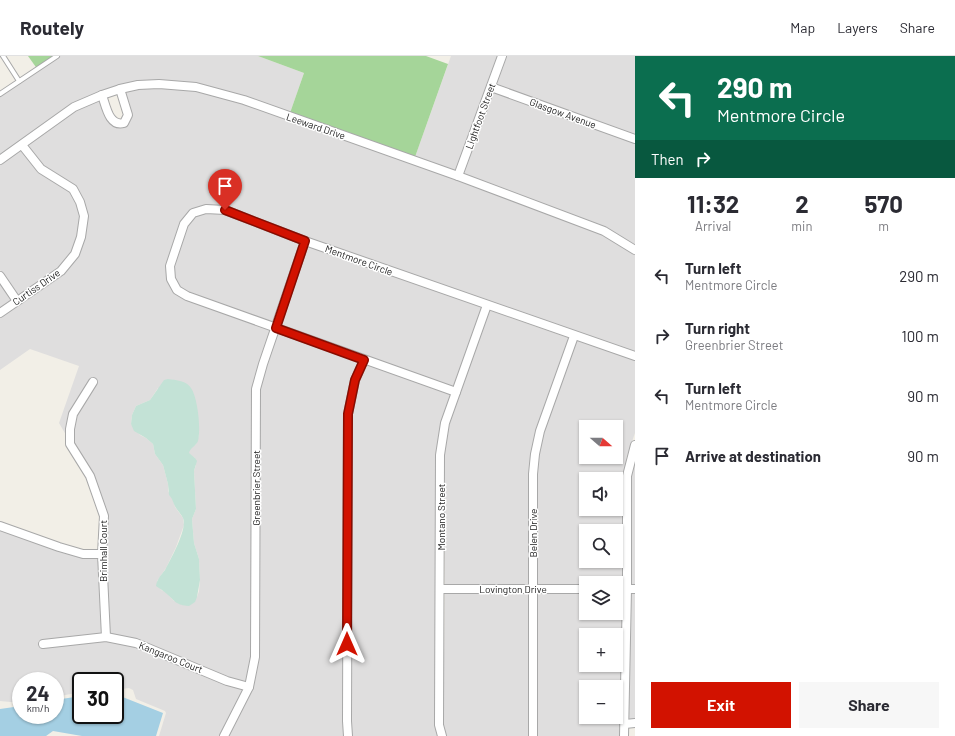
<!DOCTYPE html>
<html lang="en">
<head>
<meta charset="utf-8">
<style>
	:root { --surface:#fff; --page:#f7f7f7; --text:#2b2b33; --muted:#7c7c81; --line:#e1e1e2; --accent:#d21200 }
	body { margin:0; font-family:Barlow,sans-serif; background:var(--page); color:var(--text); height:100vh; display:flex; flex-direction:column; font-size:15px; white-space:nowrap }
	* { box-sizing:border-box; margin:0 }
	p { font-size:13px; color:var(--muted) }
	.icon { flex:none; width:22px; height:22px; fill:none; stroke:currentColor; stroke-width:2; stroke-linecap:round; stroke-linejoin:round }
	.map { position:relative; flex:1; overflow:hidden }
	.details { display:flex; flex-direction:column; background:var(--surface); width:320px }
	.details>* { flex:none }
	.top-card { background:#0b6e4f; color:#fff; overflow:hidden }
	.needle { width:26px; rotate:110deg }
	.fabs { position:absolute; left:579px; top:364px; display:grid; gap:8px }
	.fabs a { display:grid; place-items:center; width:44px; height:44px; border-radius:0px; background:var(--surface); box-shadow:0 1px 3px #0004; font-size:20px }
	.speed { position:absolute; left:12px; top:616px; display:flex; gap:8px; font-size:20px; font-weight:700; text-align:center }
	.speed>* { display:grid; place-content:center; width:52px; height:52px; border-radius:50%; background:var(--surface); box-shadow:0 1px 3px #0004; line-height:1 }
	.speed small { font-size:10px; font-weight:400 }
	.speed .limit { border:2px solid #111; border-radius:6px; background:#fff; color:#111 }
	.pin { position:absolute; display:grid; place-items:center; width:34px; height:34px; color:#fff; margin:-41px -17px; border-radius:50% 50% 50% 0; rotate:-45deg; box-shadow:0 0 4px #0007 }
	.pin .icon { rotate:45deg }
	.me { position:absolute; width:44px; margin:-22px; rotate:0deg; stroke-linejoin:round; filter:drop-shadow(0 0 3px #0008) }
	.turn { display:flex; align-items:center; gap:14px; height:84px; padding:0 16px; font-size:18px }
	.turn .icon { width:52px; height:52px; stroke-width:2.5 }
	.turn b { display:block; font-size:28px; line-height:34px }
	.then { display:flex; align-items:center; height:38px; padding:0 16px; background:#0003; gap:8px; font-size:15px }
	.eta { display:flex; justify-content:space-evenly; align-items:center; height:68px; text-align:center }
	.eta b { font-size:24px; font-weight:700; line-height:28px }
	.cta { display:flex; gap:8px; margin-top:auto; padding:8px 16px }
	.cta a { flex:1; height:46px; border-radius:0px; background:var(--accent); color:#fff; font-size:16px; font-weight:700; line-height:46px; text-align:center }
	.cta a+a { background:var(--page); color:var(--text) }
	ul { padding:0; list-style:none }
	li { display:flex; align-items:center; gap:12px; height:60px; padding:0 16px }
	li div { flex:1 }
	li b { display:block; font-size:15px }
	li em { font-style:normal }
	header { display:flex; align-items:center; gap:24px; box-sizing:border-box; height:56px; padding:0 20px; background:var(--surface); border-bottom:1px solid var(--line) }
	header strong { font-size:19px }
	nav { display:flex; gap:22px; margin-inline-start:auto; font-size:14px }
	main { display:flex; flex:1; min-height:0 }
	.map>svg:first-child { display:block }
	.residential { fill:#dfdede; fill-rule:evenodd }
	.forest { fill:#a5d599 }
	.wetland { fill:#c3e2d6 }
	.water { fill:#a4cfe3 }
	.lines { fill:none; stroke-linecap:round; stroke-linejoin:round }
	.lane-casing { stroke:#a8a8a8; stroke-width:6 }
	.street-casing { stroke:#a8a8a8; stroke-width:10 }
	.lane { stroke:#fff; stroke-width:4 }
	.street { stroke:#fff; stroke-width:8 }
	.route-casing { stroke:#880c00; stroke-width:10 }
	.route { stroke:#d21200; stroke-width:7 }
	.labels { text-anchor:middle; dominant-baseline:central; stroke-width:3; stroke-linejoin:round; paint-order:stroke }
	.street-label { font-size:10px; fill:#212121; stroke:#fff }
</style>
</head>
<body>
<header>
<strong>Routely</strong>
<nav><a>Map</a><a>Layers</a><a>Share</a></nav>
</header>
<main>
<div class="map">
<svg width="635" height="680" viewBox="0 0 635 680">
	<rect width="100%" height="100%" fill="#f2efe7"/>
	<g class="residential">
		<polygon points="59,0 258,0 304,17 290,57 245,41 137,26 116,30 0,99 0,39"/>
		<polygon points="451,0 498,0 456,116 415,101"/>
		<polygon points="506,0 635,0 635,80 496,29"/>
		<path d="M 159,32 L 196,34 L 243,48 L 457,123 L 603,178 L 635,198 L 635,297 L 206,150 L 181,167 L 166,208 L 167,223 L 174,235 L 271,274 L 259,307 L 251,601 L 246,626 L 228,622 L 109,578 L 106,498 L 107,460 L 73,387 L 73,374 L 76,359 L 98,325 L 91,322 L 70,356 L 66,379 L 59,367 L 79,310 L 30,293 L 0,314 L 0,261 L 22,247 L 78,200 L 84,144 L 44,111 L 27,89 L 76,54 L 100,44 L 110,67 L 116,71 L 126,70 L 130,65 L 132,60 L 125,35 L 139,33 ZM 158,332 L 199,379 L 196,388 L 190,393 L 188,397 L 195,402 L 196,409 L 194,415 L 196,453 L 192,463 L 194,487 L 199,503 L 200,524 L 199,535 L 197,541 L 174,545 L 166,536 L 161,534 L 157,525 L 166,512 L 176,491 L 184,469 L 183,462 L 175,451 L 173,443 L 168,435 L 168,428 L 163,409 L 155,398 L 153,388 L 146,382 L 140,379 L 131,368 L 132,359 L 136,350 L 150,344 Z"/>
		<polygon points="494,36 635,87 635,190 463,118"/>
		<polygon points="22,94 70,136 77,147 80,160 77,180 72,196 58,212 18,240 0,214 0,108"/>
		<polygon points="207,157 224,158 301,187 273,268 188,237 180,232 175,223 173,210 188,170 196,160"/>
		<polygon points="308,189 482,251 453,332 281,270"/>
		<polygon points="0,227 12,244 0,252"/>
		<polygon points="489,254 569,282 536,374 531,397 529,417 529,530 445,529 444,400 449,368"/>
		<polygon points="278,276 359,305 351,323 344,357 343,665 344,680 228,680 252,635 258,602 260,334 266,310"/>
		<path d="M 576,284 L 635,304 L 635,377 L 627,400 L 623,420 L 623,530 L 616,530 L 616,527 L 586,527 L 586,530 L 536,530 L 537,418 L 539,398 L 543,376 ZM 586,371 L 616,371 L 616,401 L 586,401 ZM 586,423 L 616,423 L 616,453 L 586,453 ZM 586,475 L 616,475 L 616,505 L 586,505 Z"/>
		<polygon points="366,308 451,338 442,366 435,669 438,680 351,680 350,665 352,358 358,325"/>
		<polygon points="635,403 635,530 631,530 631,420"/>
		<polygon points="0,474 99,501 102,578 39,585 40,592 106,584 135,590 244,633 220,680 159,680 166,657 165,655 136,643 133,634 129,632 115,634 115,625 81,625 81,636 55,641 55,625 21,625 21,647 0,645"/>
		<polygon points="445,536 528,537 529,680 445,680 443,669"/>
		<path d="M 536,537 L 586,537 L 586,557 L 616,557 L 616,537 L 623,537 L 620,680 L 536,680 ZM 586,579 L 616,579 L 616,609 L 586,609 ZM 586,631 L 616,631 L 616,661 L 586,661 Z"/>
		<polygon points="631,537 635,537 635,664 628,664"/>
	</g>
	<g class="forest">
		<polygon points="28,0 59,0 38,14"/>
		<polygon points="258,0 426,0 448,8 415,101 290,57 304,17"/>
	</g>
	<path class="wetland" d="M 168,323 C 176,324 187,325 191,332 C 198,342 201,374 198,385 C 196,390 190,392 189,397 L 195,402 L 197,405 L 194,415 L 196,453 L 192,463 L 194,487 L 199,503 L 200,524 L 197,541 L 195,546 L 189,550 C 176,549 176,546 167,538 C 164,535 160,533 156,530 C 157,523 161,519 165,514 C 170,504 188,473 183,462 C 181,458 178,455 176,452 C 173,447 173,443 169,439 L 168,428 L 163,409 L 155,398 L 153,388 L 146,382 L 134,375 L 131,368 L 132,359 L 136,350 L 150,344 L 164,324 Z"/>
	<polygon class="water" points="115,638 163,657 156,680 82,680 53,675 46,680 0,680 0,653 21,650 21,659 55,659 55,644 81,640 81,659 115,659"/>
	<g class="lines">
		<g class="lane-casing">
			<g id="lane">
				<polyline points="3,0 19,25"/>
				<polyline points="0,38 57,0"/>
			</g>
		</g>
		<g class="street-casing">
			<g id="street">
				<polyline points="491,31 635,83"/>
				<path d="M 102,39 C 106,50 109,71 124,67 L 128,59 L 120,33"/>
				<polyline points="0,104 74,51 102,39 120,33 138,29 159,28 196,31 244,44 458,120 604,175 635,194"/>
				<polyline points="458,120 502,0"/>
				<polyline points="0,220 17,245"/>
				<polyline points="0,257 61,215 75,198 81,181 84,160 80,146 73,133 41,113 22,89"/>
				<polyline points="93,326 73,358 70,373 70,388 90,420 104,460 102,498 106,581"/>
				<polyline points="456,336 187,240 177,234 171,223 170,210 184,168 193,157 206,153 225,154 305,185 635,300"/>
				<polyline points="0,470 59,491 83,498 102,498"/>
				<polyline points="441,533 586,533"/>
				<polyline points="616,533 635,533"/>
				<polyline points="43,588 106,581 136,587 227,625 249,631"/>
				<polyline points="625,668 635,667"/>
				<polyline points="224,680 249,631 255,601 256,333 263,308 305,185"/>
				<polyline points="348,680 347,665 348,358 355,324 364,304"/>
				<polyline points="442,680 439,669 440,399 445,367 487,249"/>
				<polyline points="533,680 533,418 535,398 540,375 574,280"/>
				<polyline points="624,680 627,533 627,420 635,389"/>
			</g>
		</g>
		<use href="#lane" class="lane"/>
		<use href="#street" class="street"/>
	</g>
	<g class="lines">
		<g class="route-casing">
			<polyline id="route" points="225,154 305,185 276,272 364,304 355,324 348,358 347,588"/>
		</g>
		<use href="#route" class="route"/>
	</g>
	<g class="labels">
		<g class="street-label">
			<text transform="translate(563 57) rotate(20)">Glasgow Avenue</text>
			<text transform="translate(480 60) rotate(-70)">Lightfoot Street</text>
			<text transform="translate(316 70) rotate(19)">Leeward Drive</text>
			<text transform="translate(359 204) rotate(20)">Mentmore Circle</text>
			<text transform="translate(36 231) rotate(-35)">Curtiss Drive</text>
			<text transform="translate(256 432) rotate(-90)">Greenbrier Street</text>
			<text transform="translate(441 461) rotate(-90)">Montano Street</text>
			<text transform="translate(533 477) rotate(-90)">Belen Drive</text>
			<text transform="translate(103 495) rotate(-90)">Brimhall Court</text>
			<text x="513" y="533">Lovington Drive</text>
			<text transform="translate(171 601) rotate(22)">Kangaroo Court</text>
		</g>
	</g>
</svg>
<div class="fabs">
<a><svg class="needle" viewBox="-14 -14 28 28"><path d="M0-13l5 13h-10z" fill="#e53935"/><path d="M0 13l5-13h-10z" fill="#7c7c81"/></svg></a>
<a><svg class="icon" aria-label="sound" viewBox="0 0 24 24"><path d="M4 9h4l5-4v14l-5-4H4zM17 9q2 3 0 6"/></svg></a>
<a><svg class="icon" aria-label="search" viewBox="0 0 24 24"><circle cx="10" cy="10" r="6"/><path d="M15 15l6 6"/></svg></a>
<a><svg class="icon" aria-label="layers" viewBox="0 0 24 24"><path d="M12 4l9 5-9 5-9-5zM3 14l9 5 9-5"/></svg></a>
<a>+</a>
<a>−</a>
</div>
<div class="speed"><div>24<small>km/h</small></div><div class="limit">30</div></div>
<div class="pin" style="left:225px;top:154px;background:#d93025"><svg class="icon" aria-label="arrive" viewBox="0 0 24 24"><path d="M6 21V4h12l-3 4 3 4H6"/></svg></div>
<svg class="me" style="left:347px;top:588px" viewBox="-20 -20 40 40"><path d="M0-17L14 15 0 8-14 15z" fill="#d21200" stroke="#fff" stroke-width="4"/></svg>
</div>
<section class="details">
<div class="top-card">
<div class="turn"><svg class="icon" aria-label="left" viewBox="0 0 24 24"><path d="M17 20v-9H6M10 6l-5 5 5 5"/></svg><div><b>290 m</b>Mentmore Circle</div></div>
<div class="then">Then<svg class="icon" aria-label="right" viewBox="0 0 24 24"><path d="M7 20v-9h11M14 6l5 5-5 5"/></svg></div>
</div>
<div class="eta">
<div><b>11:32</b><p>Arrival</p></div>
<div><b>2</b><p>min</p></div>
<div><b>570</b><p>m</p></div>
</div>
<ul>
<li><svg class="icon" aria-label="left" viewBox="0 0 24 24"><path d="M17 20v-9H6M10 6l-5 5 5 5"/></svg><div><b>Turn left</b><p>Mentmore Circle</p></div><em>290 m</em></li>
<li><svg class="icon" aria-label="right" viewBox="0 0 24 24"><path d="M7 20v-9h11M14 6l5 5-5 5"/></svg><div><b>Turn right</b><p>Greenbrier Street</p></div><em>100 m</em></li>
<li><svg class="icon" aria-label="left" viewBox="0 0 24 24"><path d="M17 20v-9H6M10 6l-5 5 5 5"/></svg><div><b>Turn left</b><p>Mentmore Circle</p></div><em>90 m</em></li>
<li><svg class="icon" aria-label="arrive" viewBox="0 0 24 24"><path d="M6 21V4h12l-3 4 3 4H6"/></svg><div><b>Arrive at destination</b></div><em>90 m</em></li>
</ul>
<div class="cta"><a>Exit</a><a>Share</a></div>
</section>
</main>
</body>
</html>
